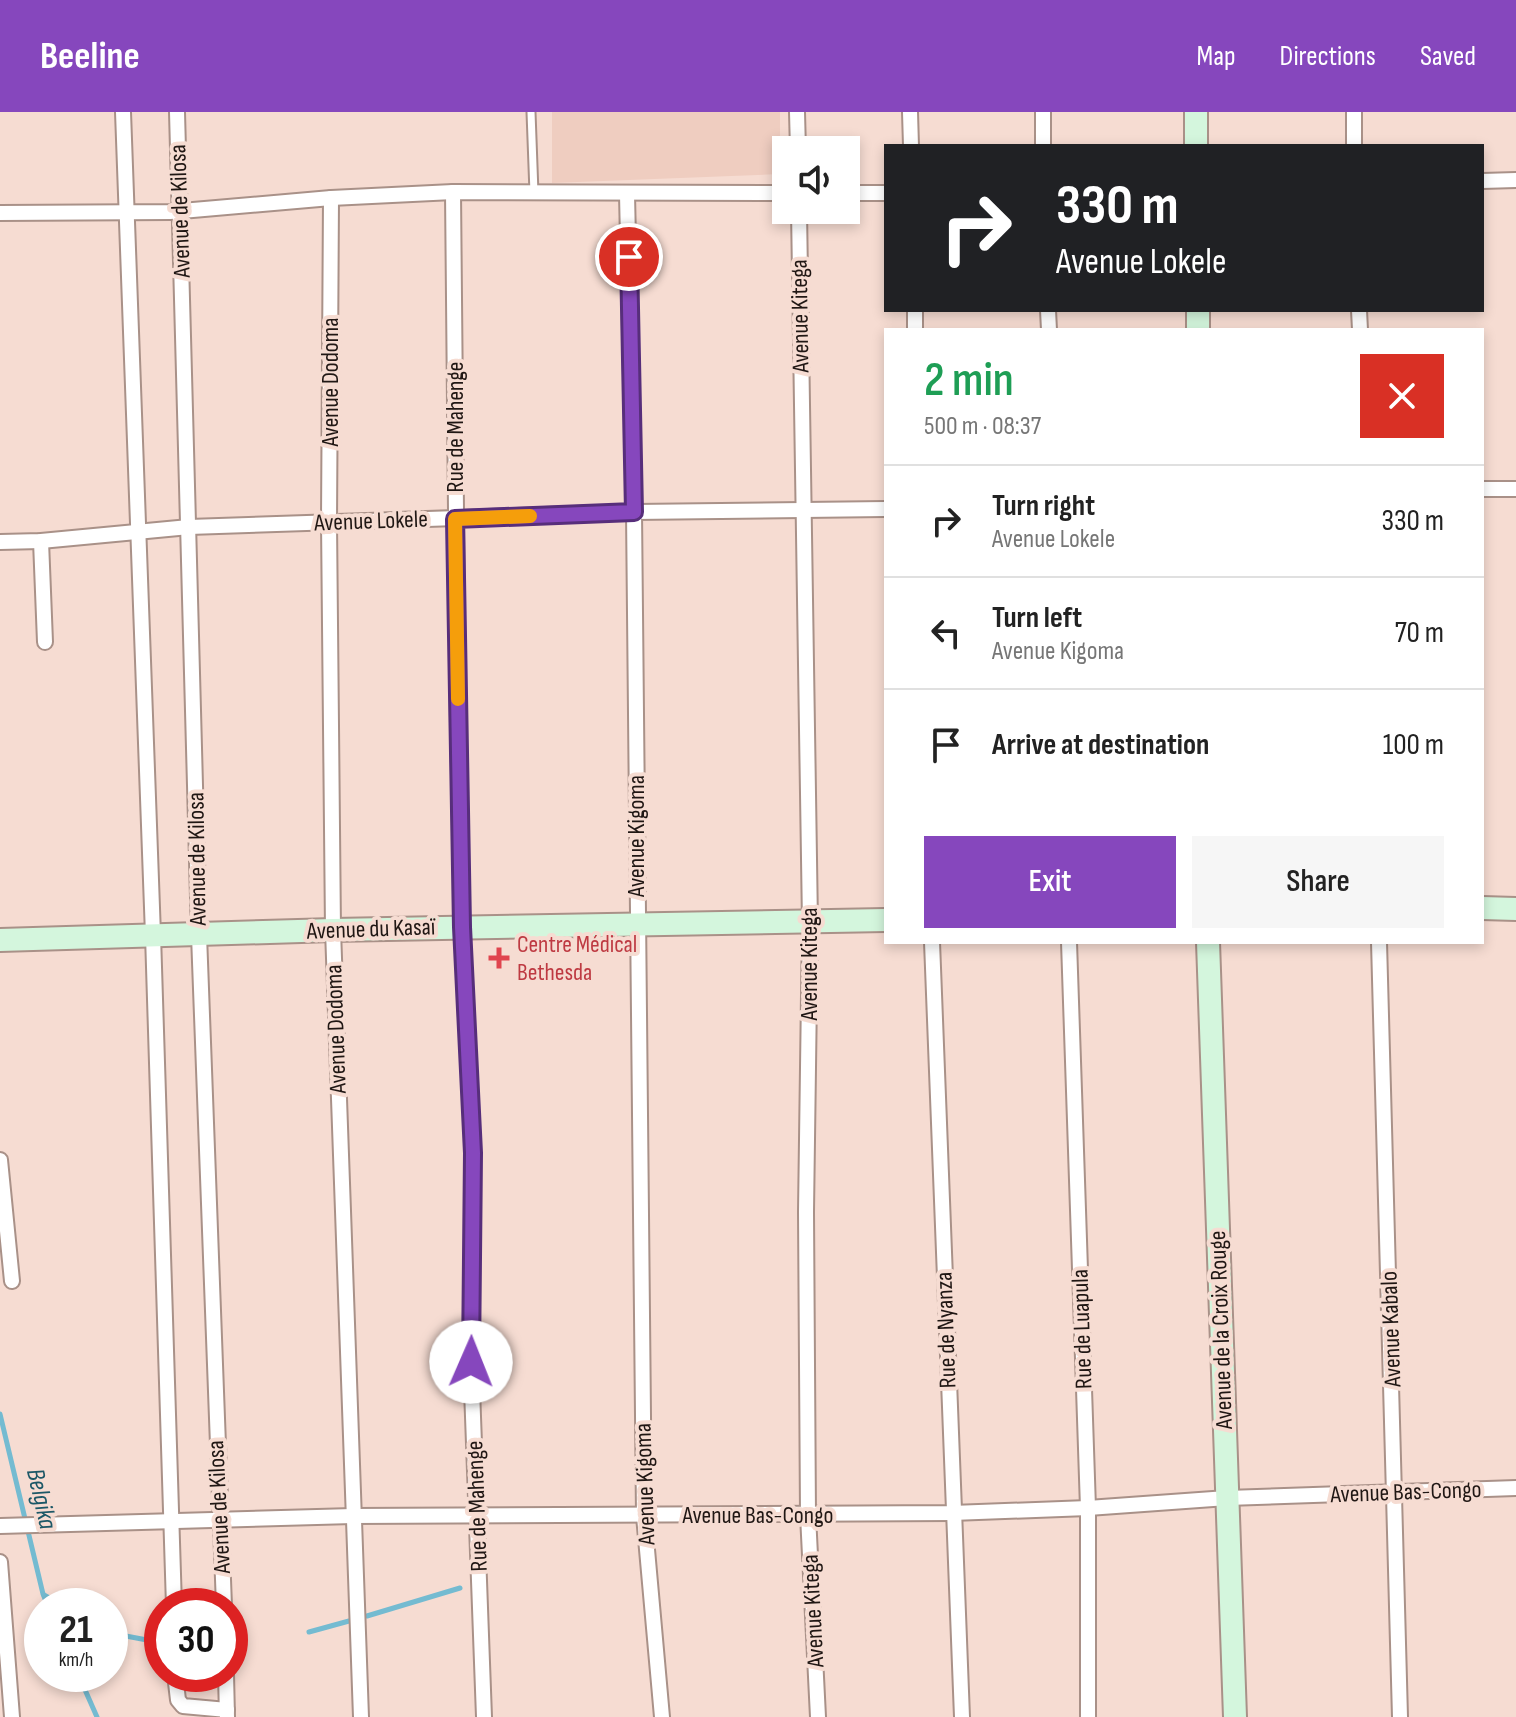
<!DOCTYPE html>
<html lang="en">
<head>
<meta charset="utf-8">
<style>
	:root { --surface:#fff; --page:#f6f6f6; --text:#222; --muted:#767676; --line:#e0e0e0; --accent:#8647bd }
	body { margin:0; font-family:"Sofia Sans Condensed",sans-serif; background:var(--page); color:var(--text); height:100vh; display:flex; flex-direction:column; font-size:30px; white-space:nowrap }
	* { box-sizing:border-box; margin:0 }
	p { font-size:26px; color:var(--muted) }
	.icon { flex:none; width:44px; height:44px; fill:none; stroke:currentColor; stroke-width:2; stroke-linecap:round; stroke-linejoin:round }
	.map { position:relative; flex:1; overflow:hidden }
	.sheet { position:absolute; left:884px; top:216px; width:600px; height:616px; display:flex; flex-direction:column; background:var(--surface); border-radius:0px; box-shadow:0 4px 12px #0003 }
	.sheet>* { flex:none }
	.top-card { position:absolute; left:884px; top:32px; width:600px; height:168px; border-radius:0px; box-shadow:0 4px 12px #0003; background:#202124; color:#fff; overflow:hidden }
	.buttons { position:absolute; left:772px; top:24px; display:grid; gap:16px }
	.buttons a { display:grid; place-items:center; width:88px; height:88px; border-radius:0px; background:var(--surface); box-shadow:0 4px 12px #0003; font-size:40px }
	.speed { position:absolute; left:24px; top:1476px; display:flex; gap:16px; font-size:40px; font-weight:700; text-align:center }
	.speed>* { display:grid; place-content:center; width:104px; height:104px; border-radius:50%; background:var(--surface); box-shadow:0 4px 12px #0003; line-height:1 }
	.speed small { font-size:20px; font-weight:400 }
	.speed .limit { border:12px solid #d22; background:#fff; color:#111 }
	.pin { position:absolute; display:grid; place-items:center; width:68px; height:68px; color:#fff; margin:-34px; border:4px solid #fff; border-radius:50%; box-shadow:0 2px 8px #0007 }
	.me { position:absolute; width:88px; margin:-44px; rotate:1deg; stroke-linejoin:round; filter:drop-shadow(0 0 6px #0008) }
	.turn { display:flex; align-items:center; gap:28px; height:168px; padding:0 40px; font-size:36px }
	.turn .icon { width:104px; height:104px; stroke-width:2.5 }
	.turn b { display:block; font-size:56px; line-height:68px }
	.round { display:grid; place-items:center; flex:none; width:84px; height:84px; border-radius:0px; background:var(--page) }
	.overview { display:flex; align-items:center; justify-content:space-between; height:136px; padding:0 40px }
	h1 { font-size:48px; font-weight:600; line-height:60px; color:#1e9e55 }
	.action { display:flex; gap:16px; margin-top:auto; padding:16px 40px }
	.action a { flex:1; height:92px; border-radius:0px; background:var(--accent); color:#fff; font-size:32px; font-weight:600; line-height:92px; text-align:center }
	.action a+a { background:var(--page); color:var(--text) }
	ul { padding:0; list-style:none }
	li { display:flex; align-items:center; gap:24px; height:112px; padding:0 40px; border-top:2px solid var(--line) }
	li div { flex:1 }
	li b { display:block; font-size:30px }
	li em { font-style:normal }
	header { display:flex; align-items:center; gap:48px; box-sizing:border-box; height:112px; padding:0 40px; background:var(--accent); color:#fff }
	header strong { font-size:38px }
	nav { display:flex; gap:44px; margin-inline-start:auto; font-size:28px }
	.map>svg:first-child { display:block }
	.built { fill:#efcdc0 }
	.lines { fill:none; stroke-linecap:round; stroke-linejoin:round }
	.stream { stroke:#74bbd1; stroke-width:5 }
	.lane-casing { stroke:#a99188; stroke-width:11 }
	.street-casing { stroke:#a99188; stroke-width:18 }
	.secondary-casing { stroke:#a99188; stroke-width:26 }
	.lane { stroke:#fff; stroke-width:7 }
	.street { stroke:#fff; stroke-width:14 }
	.secondary { stroke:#d4f6dd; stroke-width:22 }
	.route-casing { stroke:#572e7b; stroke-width:20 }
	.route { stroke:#8647bd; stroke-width:14 }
	.slow { stroke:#f59e0b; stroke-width:14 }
	.health-dot { fill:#e0444e; stroke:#f6dcd2; stroke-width:3 }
	.labels { text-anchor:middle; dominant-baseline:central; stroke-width:8; stroke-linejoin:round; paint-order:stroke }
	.street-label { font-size:24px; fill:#201714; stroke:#f6dcd2 }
	.health-label { font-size:24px; fill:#be3a42; stroke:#f6dcd2; text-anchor:start }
	.water-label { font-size:26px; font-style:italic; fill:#1d5867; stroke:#f6dcd2 }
</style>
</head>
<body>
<header>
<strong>Beeline</strong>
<nav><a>Map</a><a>Directions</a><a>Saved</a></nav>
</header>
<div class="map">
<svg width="1516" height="1605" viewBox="0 0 1516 1605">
	<rect width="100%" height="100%" fill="#f6dcd2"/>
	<polygon class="built" points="552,0 780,0 780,62 552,71"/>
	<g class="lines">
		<g class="stream">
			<polyline points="0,1302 43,1482 48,1494"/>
			<polyline points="44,1483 63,1494"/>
			<polyline points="367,1504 460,1476"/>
			<polyline points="309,1520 349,1509"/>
			<polyline points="110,1521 147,1528"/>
			<polyline points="78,1562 97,1605"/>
		</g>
		<g class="lane-casing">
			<polyline id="lane" points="531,0 534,81"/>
		</g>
		<g class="street-casing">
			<g id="street">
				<polyline points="123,0 153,823 174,1494"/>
				<polyline points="177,0 199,823 224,1494"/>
				<polyline points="797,0 798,38"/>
				<polyline points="910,0 911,34"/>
				<polyline points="1043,0 1043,34"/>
				<polyline points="1354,0 1354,34"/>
				<polyline points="1482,69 1516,68"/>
				<polyline points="453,80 458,612 462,815 473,1041 471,1250 484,1605"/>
				<polyline points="846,81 886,81"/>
				<polyline points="627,82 634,400 644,1404 662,1605"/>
				<polyline points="331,86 329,410 333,818 361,1605"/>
				<polyline points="799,98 810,811 806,1100 808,1403 818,1605"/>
				<polyline points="0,101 170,100 331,86 453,80 786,81"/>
				<polyline points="915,198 915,218"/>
				<polyline points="1048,198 1049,218"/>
				<polyline points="1359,198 1360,218"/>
				<polyline points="1482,377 1516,377"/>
				<polyline points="41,429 45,530"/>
				<polyline points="0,430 41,429 189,415 634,400 886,397"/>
				<polyline points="932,830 962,1605"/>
				<polyline points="1069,830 1088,1396 1088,1605"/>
				<polyline points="1379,830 1400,1605"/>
				<polyline points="0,1048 12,1169"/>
				<polyline points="0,1414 353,1404 952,1401 1088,1396 1227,1386 1516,1376"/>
				<polyline points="0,1450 12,1605"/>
				<polyline points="175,1562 178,1588 183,1594 227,1598"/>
				<polyline points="226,1562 227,1605"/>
			</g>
		</g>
		<g class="secondary-casing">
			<g id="secondary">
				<polyline points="1196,0 1196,34"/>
				<polyline points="1198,198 1198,218"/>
				<polyline points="1482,796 1516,797"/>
				<polyline points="0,828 333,818 886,808"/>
				<polyline points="1208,830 1235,1605"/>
			</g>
		</g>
		<use href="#lane" class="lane"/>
		<use href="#street" class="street"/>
		<use href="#secondary" class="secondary"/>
	</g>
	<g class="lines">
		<g class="route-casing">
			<polyline id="route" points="471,1250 473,1041 462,815 455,407 634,400 629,145"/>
		</g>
		<use href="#route" class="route"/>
		<polyline class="slow" points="458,587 455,407 530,404"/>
	</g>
	<path class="health-dot" d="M495 834h8v8h8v8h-8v8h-8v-8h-8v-8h8z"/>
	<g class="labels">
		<g class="street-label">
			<text transform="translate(180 99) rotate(-92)">Avenue de Kilosa</text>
			<text transform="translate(800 204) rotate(-91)">Avenue Kitega</text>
			<text transform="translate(330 270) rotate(-90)">Avenue Dodoma</text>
			<text transform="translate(455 315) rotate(-90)">Rue de Mahenge</text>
			<text transform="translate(371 409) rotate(-2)">Avenue Lokele</text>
			<text transform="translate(636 724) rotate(-90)">Avenue Kigoma</text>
			<text transform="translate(197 747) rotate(-91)">Avenue de Kilosa</text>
			<text transform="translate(371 817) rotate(-2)">Avenue du Kasaï</text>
			<text transform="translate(809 852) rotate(-90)">Avenue Kitega</text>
			<text transform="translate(336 917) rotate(-92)">Avenue Dodoma</text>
			<text transform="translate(1082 1217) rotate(-92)">Rue de Luapula</text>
			<text transform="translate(1391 1217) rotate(-92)">Avenue Kabalo</text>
			<text transform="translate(946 1218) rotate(-92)">Rue de Nyanza</text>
			<text transform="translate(1221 1218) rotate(-92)">Avenue de la Croix Rouge</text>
			<text transform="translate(645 1372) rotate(-92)">Avenue Kigoma</text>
			<text transform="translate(1406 1380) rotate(-2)">Avenue Bas-Congo</text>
			<text transform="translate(477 1394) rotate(-92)">Rue de Mahenge</text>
			<text transform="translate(219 1395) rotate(-93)">Avenue de Kilosa</text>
			<text x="758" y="1403">Avenue Bas-Congo</text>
			<text transform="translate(813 1499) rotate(-93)">Avenue Kitega</text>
		</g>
		<g class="health-label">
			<text x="517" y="832">Centre Médical<tspan x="517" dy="28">Bethesda</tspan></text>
		</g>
		<g class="water-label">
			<text transform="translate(41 1387) rotate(77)">Belgika</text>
		</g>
	</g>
</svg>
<div class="buttons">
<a><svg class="icon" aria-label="sound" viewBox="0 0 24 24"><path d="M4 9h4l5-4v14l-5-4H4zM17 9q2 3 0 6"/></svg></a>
</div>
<div class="speed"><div>21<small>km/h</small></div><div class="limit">30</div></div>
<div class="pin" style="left:629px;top:145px;background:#d93025"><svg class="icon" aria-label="arrive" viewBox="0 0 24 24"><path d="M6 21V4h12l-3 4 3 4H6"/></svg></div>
<svg class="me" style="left:471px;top:1250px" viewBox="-20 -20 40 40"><circle r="19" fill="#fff"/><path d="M0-13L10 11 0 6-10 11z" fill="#8647bd"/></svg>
<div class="top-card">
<div class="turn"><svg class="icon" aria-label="right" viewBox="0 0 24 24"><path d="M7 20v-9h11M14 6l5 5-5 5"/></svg><div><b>330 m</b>Avenue Lokele</div></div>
</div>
<section class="sheet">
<div class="overview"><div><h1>2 min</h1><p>500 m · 08:37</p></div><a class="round" style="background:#d93025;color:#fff"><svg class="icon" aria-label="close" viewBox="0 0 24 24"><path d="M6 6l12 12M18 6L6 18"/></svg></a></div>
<ul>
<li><svg class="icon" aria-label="right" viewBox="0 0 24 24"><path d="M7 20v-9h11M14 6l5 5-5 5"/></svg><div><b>Turn right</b><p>Avenue Lokele</p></div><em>330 m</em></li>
<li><svg class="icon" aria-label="left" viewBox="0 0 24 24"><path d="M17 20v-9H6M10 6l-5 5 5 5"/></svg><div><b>Turn left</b><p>Avenue Kigoma</p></div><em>70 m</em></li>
<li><svg class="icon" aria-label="arrive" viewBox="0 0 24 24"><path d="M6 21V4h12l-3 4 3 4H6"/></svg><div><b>Arrive at destination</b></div><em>100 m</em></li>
</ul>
<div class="action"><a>Exit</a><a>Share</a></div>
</section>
</div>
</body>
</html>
